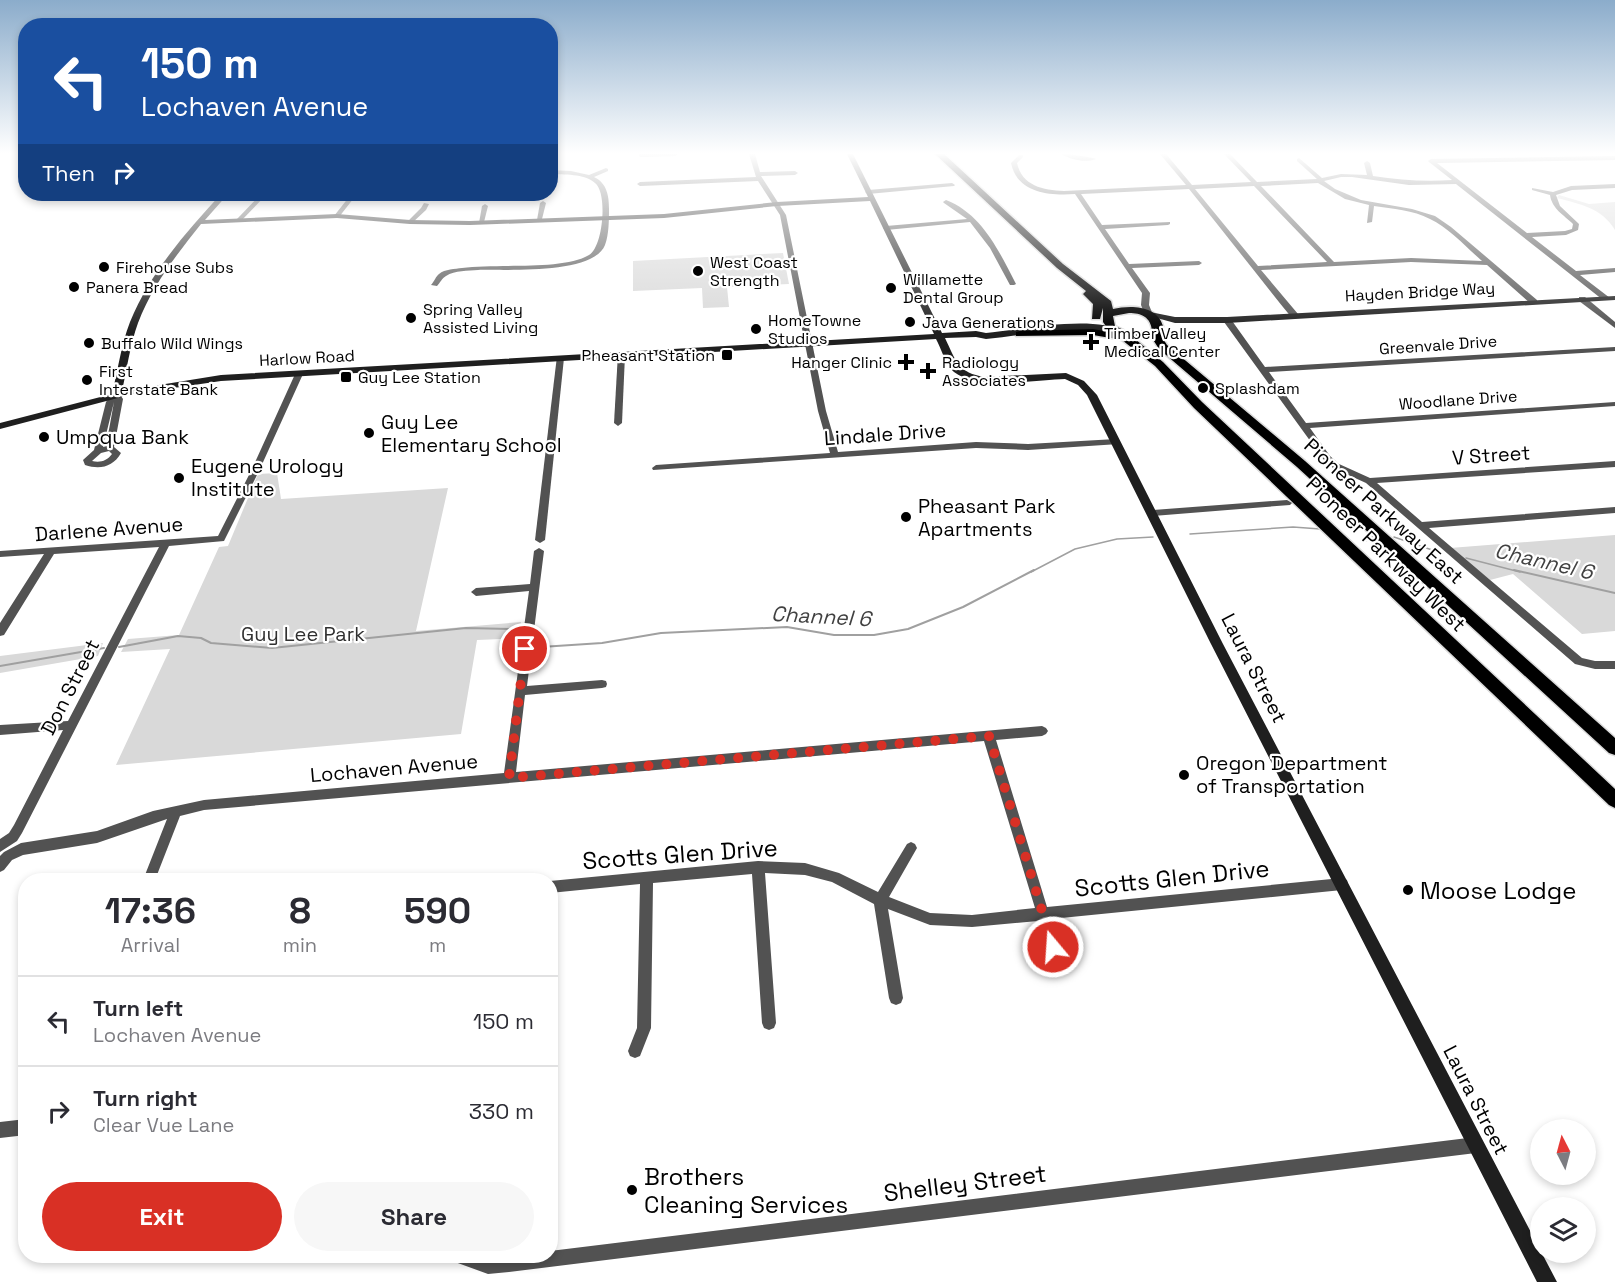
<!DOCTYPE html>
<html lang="en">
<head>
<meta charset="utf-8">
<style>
	:root { --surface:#fff; --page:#f7f7f7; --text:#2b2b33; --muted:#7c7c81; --line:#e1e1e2; --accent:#d93025 }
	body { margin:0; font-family:"Space Grotesk",sans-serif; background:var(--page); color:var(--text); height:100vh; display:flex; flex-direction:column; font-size:22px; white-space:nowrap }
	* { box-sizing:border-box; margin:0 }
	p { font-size:20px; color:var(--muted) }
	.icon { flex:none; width:33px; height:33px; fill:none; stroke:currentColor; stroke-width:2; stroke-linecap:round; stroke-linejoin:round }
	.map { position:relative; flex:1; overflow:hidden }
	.details { position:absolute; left:18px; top:873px; width:540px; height:390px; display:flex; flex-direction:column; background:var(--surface); border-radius:24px; box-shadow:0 3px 9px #0003 }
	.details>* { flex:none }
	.banner { position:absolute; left:18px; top:18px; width:540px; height:183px; border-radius:24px; box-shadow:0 3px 9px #0003; background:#1a4fa0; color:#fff; overflow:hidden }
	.needle { width:39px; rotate:354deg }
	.buttons { position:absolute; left:1530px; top:1119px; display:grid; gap:12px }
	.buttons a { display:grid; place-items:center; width:66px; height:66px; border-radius:50%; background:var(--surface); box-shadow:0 3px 9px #0003; font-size:30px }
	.pin { position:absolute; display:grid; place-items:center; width:51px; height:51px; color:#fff; margin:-26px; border:3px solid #fff; border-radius:50%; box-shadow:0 2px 6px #0007 }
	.me { position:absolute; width:66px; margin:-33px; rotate:342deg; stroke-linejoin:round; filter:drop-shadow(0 0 4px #0008) }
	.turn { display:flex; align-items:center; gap:21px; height:126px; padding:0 24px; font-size:27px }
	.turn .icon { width:78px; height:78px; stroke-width:2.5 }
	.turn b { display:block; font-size:42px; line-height:51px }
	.then { display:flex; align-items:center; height:57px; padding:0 24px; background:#0003; gap:12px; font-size:22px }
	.eta { display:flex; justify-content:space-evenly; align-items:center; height:102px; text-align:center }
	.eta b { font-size:36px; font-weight:700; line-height:42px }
	.cta { display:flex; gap:12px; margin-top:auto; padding:12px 24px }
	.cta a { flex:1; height:69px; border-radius:36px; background:var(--accent); color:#fff; font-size:24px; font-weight:700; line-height:69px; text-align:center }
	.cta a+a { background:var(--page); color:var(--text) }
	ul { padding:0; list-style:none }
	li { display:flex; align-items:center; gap:18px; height:90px; padding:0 24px; border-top:2px solid var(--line) }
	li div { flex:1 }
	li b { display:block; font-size:22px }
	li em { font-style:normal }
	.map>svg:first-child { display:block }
	.green { fill:#d9d9d9 }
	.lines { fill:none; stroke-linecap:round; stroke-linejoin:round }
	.stream-far1 { stroke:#a0a0a0; stroke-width:1.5 }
	.stream { stroke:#a0a0a0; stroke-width:2 }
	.primary-casing { stroke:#dbdbdb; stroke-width:3 }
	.street { fill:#525252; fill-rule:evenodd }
	.secondary { fill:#1f1f1f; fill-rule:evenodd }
	.primary { fill:#000; fill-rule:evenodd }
	.route { stroke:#d93025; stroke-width:10; stroke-dasharray:0 18 }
	.poi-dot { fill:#000; stroke:#fff; stroke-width:2 }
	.labels { text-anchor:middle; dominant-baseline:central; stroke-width:4.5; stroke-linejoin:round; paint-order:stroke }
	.far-poi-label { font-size:16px; fill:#000; stroke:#fff; text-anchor:start }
	.far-street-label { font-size:16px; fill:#000; stroke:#fff }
	.poi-label { font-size:20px; fill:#000; stroke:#fff; text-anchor:start }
	.street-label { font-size:20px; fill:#000; stroke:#fff }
	.park-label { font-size:20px; fill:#303030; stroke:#fff }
	.water-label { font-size:21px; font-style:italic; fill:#414141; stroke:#fff }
	.near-street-label { font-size:24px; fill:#000; stroke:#fff }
	.near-poi-label { font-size:24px; fill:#000; stroke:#fff; text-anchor:start }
</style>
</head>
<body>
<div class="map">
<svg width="1615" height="1282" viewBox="0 0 1615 1282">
	<rect width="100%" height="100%" fill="#fff"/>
	<g class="green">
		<path d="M 1559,195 L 1589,204 L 1615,202 L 1615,230 C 1602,208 1580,204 1557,198 Z"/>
		<polygon points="783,253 789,284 727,287 729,307 703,308 702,288 633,291 633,261"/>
		<polygon points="277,473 281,499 448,488 416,631 521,622 517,642 501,639 477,640 461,734 116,765 170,649 121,652 128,639 179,635 219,547 228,546 258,474"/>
		<polygon points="1615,535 1615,631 1582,634 1513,574 1490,580 1450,548"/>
		<polygon points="103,643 98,656 0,673 0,656"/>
	</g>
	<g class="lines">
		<g class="stream-far1">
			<polyline points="1190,534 1293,527 1320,529"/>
			<polyline points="1394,537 1438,552"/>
			<polyline points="1364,541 1373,539"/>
			<polyline points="1466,558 1520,572"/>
			<polyline points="1031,572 1075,549 1117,539 1153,537"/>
		</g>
		<g class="stream">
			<polyline points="1514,570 1615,593"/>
			<polyline points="119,647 178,636 201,638 211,643 272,648 466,628 510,629"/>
			<polyline points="541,647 602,643 661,633 787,627 834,635 874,635 908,629 963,607 1034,570"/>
			<polyline points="0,666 104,648"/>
		</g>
		<g class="primary-casing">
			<path id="primary" d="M 935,154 L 944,154 L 1063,264 L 1111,301 L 1113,309 C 1130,305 1157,305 1163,326 C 1164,334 1162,338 1167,345 L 1305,461 L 1615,738 L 1615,755 L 1609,753 L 1297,467 L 1159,349 L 1152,338 L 1135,339 L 1163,362 L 1202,402 L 1615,789 L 1615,808 L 1609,805 L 1194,408 L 1155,366 L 1122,340 L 1093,335 L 1016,336 L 1016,332 L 1020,331 L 1093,329 L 1110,332 L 1103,322 L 1103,308 L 1100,319 L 1092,319 L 1093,304 L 1083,294 L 1086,291 L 1057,268 ZM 1129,313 C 1141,313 1151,317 1152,331 L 1130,333 L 1115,326 L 1113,316 Z"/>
		</g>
		<g class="street">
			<polygon points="639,154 678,154 675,156 641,157 639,156"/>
			<polygon points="749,154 755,154 760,172 795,171 798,173 795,175 761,176 786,215 826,411 838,452 976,442 1028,444 1116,439 1119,440 1119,444 1028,450 976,448 653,470 652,468 656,465 830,453 818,411 780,215 758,181 640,186 637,184 640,182 756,177"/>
			<path d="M 1061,154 C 1067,154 1092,157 1096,159 C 1085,163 1072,160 1061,154 Z"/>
			<path d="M 1160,154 L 1166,154 L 1192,185 L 1251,182 L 1224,154 L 1230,154 L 1257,182 L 1317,179 L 1297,161 L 1297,159 L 1299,158 L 1322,178 L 1341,174 L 1367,175 L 1364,163 L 1367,161 L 1370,163 L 1373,176 C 1400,180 1425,182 1452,180 L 1429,162 L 1428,161 L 1431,159 L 1615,156 L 1615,160 L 1437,163 L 1527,233 L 1565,231 L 1572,229 L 1573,224 C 1564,215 1552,209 1550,195 L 1532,190 L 1532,188 L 1553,192 L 1571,186 L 1615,184 L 1615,188 L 1572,190 L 1556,195 L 1560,206 L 1579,224 L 1578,230 L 1566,235 L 1532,237 L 1576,271 L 1615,268 L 1615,272 L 1580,275 L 1610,298 L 1603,300 L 1456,184 L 1409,185 L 1352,177 L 1341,177 L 1324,181 L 1335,189 L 1361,200 L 1412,209 L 1435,216 L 1451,227 L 1537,300 L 1537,304 L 1531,304 L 1487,265 L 1411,262 L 1261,270 L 1298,314 L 1298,318 L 1292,318 C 1257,275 1224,232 1189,189 L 1081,194 L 1102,225 L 1170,222 L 1170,224 L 1168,225 L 1105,229 L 1129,264 L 1199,261 L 1202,263 L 1199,265 L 1132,268 L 1150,293 L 1149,305 L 1153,315 L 1146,317 L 1141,305 L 1142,293 L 1075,194 C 1050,196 1017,193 1011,163 L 1019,155 L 1023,155 L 1023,157 L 1017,163 C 1022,186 1043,190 1064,191 L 1186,185 ZM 1318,183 L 1345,199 L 1369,205 L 1367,223 L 1372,222 L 1374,206 C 1393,209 1413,210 1430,219 C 1449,228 1466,247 1482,261 L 1411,258 L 1334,262 L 1261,186 ZM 1254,186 L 1327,262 L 1258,266 L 1195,189 Z"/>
			<path d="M 606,168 L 608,169 L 608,171 L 594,177 C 607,183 609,196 609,209 C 609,219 609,235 605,245 C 593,275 506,269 478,270 C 468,271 455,270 446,276 C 442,278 440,283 437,286 L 431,285 C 434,282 436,276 439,274 C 445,269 455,269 462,268 C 495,263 562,271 589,255 C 603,247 608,193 595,183 C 584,173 564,175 550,174 L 550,170 L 571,171 L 589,175 Z"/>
			<polygon points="952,183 955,185 954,186 868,194 865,192 868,190"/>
			<polygon points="261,194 267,194 241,221 237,221 237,219"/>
			<polygon points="323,194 357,194 339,217 337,218 334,216 349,197 325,197 322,195"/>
			<path d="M 946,200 C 982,214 999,251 1016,284 L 1014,285 L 1010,285 L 990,248 L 970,222 L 886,230 L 883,228 L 886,226 L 967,219 L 944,203 L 943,202 Z"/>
			<polygon points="543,201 546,203 542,219 537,220 540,203"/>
			<polygon points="424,203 429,204 426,210 412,223 408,223 408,221 421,208"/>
			<polygon points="485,204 488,206 484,222 479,223 482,206"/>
			<polygon points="1579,297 1585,297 1615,322 1615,328 1579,301"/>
			<polygon points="1224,318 1230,318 1265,367 1615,347 1615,351 1269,372 1306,423 1615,402 1615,406 1310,428 1330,456 1339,464 1370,478 1615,461 1615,467 1377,483 1422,522 1615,507 1615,513 1429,528 1582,658 1595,661 1615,661 1615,669 1595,669 1575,664 1366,483 1333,468 1324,460 1224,322"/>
			<polygon points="618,353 621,353 625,355 622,423 618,426 614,423"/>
			<polygon points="557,356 563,356 564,358 545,540 540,543 535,540"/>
			<polygon points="296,372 302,372 303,374 259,471 224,541 169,546 22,833 17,841 0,852 0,839 9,833 14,825 63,730 0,735 0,725 68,721 159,547 54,554 4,635 0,636 0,623 44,554 0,557 0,551 218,536 251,471"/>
			<path d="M 113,393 L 119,393 L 123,399 L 114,447 L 121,453 C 113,467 100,470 85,465 L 83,460 L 94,450 L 106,402 ZM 114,402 L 106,446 L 103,447 ZM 109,451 L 112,454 C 107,461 100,463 92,461 L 101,453 Z"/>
			<polygon points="1287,500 1292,503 1290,505 1153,516 1148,513 1153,510"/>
			<polygon points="539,548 544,551 527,686 602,680 606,681 607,684 606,687 602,688 525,695 516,772 1042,726 1046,728 1048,731 1046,734 1042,736 996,740 1047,907 1342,878 1347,880 1348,884 1347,888 1342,890 1051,919 1060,947 1050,972 1045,974 1040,972 1038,967 1046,947 1038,921 972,927 930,925 888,909 903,998 901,1003 896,1005 891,1003 889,998 874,904 832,882 805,875 765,873 776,1023 774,1028 769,1030 764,1028 762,1023 752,874 653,883 651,1028 640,1056 635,1058 630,1056 628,1051 637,1028 640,884 550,893 550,881 758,861 805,863 839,873 878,892 907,844 911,842 915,844 917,848 889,897 930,913 972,915 1035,908 984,741 204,810 180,816 155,880 143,880 167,819 97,843 23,855 12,860 4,870 0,872 0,856 4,852 21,843 97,831 153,811 204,800 504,773 529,591 476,596 471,592 476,588 530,584 534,551"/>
			<polygon points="26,1119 26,1135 0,1138 0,1122"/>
			<polygon points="1476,1137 1481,1140 1484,1145 1481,1150 1476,1153 509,1272 488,1274 455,1262 453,1256 482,1256 488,1258 511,1256 550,1256 550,1251"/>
		</g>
		<g class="secondary">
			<path d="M 847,154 L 853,154 L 942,333 L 976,331 L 986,333 C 1020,330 1095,314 1123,332 L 1119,335 C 1074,324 1031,334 986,339 L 976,337 L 945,338 C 956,361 958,373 985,377 L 1066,373 L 1084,381 L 1097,395 L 1223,644 L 1557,1282 L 1537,1282 L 1211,644 L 1087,395 L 1078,385 L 1065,379 C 1037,380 976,390 954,372 C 946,366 941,348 936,339 L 221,381 L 133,394 L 0,429 L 0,423 L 112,394 C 118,370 121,345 130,322 C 150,273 186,232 221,194 L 228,194 L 205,220 L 337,214 L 410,220 L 470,221 L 664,214 L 777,202 L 868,197 ZM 870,201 L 934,334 L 221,375 L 122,391 C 127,369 130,345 138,323 C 152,286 177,254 201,224 L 337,218 L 410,224 L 470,225 L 664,218 L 777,206 Z"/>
			<polygon points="1615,296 1615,300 1227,323 1175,323 1146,315 1150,312 1175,317 1227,317"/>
		</g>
		<use href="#primary" class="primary"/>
	</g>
	<linearGradient id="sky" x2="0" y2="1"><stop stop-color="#8baccb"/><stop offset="0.46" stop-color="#fff"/><stop offset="1" stop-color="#fff" stop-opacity="0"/></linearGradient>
	<rect width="1615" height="333" fill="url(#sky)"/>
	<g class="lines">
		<polyline class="route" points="525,649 509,778 989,736 1053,947"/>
	</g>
	<g class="poi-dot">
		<circle cx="104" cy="267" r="6"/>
		<circle cx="698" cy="271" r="6"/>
		<circle cx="74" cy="287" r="6"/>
		<circle cx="891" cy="288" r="6"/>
		<circle cx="411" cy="318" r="6"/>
		<circle cx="910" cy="322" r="6"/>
		<circle cx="756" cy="329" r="6"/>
		<path d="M1088 333h6v6h6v6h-6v6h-6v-6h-6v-6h6z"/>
		<circle cx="89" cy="343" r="6"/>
		<rect x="721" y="349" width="12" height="12" rx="3"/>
		<path d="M903 353h6v6h6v6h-6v6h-6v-6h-6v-6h6z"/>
		<path d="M925 362h6v6h6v6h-6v6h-6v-6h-6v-6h6z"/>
		<rect x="340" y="371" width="12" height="12" rx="3"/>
		<circle cx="87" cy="380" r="6"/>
		<circle cx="1203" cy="388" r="6"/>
		<circle cx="369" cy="433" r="6"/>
		<circle cx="44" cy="437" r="6"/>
		<circle cx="179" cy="478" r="6"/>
		<circle cx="906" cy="517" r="6"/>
		<circle cx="1184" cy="775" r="6"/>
		<circle cx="1408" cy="890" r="6"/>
		<circle cx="632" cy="1190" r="6"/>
	</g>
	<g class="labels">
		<g class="far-poi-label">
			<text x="710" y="262">West Coast<tspan x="710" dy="18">Strength</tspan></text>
			<text x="116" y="267">Firehouse Subs</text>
			<text x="903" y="279">Willamette<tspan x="903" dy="18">Dental Group</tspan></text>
			<text x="86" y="287">Panera Bread</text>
			<text x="423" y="309">Spring Valley<tspan x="423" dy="18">Assisted Living</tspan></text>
			<text x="768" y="320">HomeTowne<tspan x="768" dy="18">Studios</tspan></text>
			<text x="922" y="322">Java Generations</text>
			<text x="1104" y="333">Timber Valley<tspan x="1104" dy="18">Medical Center</tspan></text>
			<text x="101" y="343">Buffalo Wild Wings</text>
			<text x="715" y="355" text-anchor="end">Pheasant Station</text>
			<text x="892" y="362" text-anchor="end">Hanger Clinic</text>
			<text x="942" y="362">Radiology<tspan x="942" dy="18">Associates</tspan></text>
			<text x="99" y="371">First<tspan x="99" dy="18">Interstate Bank</tspan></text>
			<text x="358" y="377">Guy Lee Station</text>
			<text x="1215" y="388">Splashdam</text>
		</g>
		<g class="far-street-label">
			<text transform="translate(1420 292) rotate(-3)">Hayden Bridge Way</text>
			<text transform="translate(1438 345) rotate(-4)">Greenvale Drive</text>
			<text transform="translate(307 358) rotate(-3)">Harlow Road</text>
			<text transform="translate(1458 400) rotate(-4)">Woodlane Drive</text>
		</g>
		<g class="poi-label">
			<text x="381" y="422">Guy Lee<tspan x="381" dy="23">Elementary School</tspan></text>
			<text x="56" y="437">Umpqua Bank</text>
			<text x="191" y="466">Eugene Urology<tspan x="191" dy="23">Institute</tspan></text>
			<text x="918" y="506">Pheasant Park<tspan x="918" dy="23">Apartments</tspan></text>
			<text x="1196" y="763">Oregon Department<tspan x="1196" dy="23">of Transportation</tspan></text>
		</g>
		<g class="street-label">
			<text transform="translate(885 434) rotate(-4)">Lindale Drive</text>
			<text transform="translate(1491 455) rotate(-4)">V Street</text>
			<text transform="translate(1384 511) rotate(42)">Pioneer Parkway East</text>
			<text transform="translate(109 529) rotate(-4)">Darlene Avenue</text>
			<text transform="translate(1386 554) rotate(44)">Pioneer Parkway West</text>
			<text transform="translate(1254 668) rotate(63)">Laura Street</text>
			<text transform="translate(70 687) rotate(-63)">Don Street</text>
			<text transform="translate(394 768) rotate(-5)">Lochaven Avenue</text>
			<text transform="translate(1476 1100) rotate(63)">Laura Street</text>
		</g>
		<g class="park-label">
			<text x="303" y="634">Guy Lee Park</text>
		</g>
		<g class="water-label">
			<text transform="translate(1544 561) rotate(13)">Channel 6</text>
			<text transform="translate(821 616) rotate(3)">Channel 6</text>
		</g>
		<g class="near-street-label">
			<text transform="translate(680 854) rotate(-4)">Scotts Glen Drive</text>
			<text transform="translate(1172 878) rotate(-6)">Scotts Glen Drive</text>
			<text transform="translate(965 1183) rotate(-7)">Shelley Street</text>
		</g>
		<g class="near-poi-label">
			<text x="1420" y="890">Moose Lodge</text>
			<text x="644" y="1176">Brothers<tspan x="644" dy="28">Cleaning Services</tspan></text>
		</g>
	</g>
</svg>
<div class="buttons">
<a><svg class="needle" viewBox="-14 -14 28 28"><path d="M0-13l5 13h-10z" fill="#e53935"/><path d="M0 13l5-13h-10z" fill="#7c7c81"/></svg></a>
<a><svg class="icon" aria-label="layers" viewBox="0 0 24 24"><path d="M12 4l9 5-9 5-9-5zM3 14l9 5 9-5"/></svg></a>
</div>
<div class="pin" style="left:525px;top:649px;background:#d93025"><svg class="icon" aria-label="arrive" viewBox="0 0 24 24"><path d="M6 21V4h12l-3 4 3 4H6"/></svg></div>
<svg class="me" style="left:1053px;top:947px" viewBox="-20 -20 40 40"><circle r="17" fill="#d93025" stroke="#fff" stroke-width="3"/><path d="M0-11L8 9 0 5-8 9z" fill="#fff"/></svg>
<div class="banner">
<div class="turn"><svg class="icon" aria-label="left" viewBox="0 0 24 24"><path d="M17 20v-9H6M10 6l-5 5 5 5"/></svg><div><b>150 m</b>Lochaven Avenue</div></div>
<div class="then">Then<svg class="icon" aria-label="right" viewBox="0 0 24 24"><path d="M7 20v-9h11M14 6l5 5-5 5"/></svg></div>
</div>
<section class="details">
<div class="eta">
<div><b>17:36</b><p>Arrival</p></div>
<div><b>8</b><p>min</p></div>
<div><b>590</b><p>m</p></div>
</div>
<ul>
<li><svg class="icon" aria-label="left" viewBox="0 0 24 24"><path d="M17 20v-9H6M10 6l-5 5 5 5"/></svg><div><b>Turn left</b><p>Lochaven Avenue</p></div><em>150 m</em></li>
<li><svg class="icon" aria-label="right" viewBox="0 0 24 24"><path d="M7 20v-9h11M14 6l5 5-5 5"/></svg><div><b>Turn right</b><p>Clear Vue Lane</p></div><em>330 m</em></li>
</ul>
<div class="cta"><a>Exit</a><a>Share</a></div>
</section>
</div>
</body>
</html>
